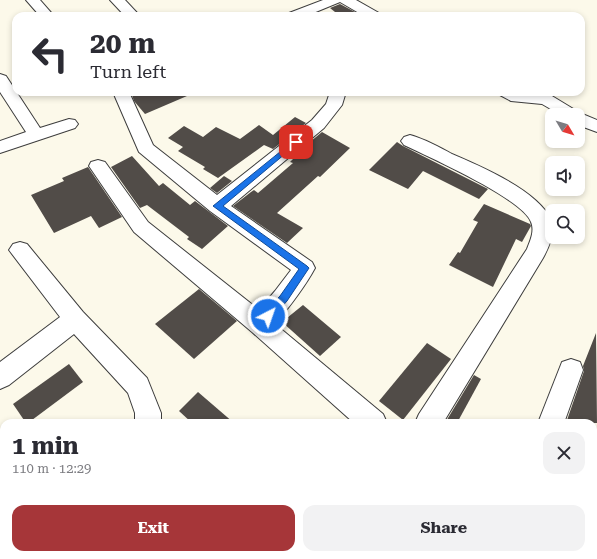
<!DOCTYPE html>
<html lang="en">
<head>
<meta charset="utf-8">
<style>
	:root { --surface:#fff; --page:#f2f2f3; --text:#2b2b33; --muted:#7c7c81; --accent:#a63639 }
	body { margin:0; font-family:"Roboto Serif",serif; background:var(--page); color:var(--text); height:100vh; display:flex; flex-direction:column; font-size:15px; white-space:nowrap }
	* { box-sizing:border-box; margin:0 }
	p { font-size:13px; color:var(--muted) }
	.icon { flex:none; width:22px; height:22px; fill:none; stroke:currentColor; stroke-width:2; stroke-linecap:round; stroke-linejoin:round }
	.map { position:relative; flex:1; overflow:hidden }
	.sheet { position:absolute; left:0px; top:419px; width:597px; height:140px; display:flex; flex-direction:column; background:var(--surface); border-radius:12px 12px 0 0; box-shadow:0 2px 6px #0003 }
	.sheet>* { flex:none }
	.banner { position:absolute; left:12px; top:12px; width:573px; height:84px; border-radius:12px; box-shadow:0 2px 6px #0003; background:#fff; color:var(--text); overflow:hidden }
	.needle { width:26px; rotate:128deg }
	.fabs { position:absolute; left:545px; top:108px; display:grid; gap:8px }
	.fabs a { display:grid; place-items:center; width:40px; height:40px; border-radius:8px; background:var(--surface); box-shadow:0 2px 6px #0003; font-size:20px }
	.pin { position:absolute; display:grid; place-items:center; width:34px; height:34px; color:#fff; margin:-17px; border-radius:8px; box-shadow:0 2px 6px #0006 }
	.me { position:absolute; width:44px; margin:-22px; rotate:41deg; stroke-linejoin:round; filter:drop-shadow(0 0 3px #0008) }
	.turn { display:flex; align-items:center; gap:14px; height:84px; padding:0 12px; font-size:18px }
	.turn .icon { width:52px; height:52px; stroke-width:2.5 }
	.turn b { display:block; font-size:28px; line-height:34px }
	.round { display:grid; place-items:center; flex:none; width:42px; height:42px; border-radius:12px; background:var(--page) }
	.head { display:flex; align-items:center; justify-content:space-between; height:68px; padding:0 12px }
	h1 { font-size:24px; font-weight:700; line-height:30px }
	.cta { display:flex; gap:8px; margin-top:auto; padding:8px 12px }
	.cta a { flex:1; height:46px; border-radius:12px; background:var(--accent); color:#fff; font-size:16px; font-weight:700; line-height:46px; text-align:center }
	.cta a+a { background:var(--page); color:var(--text) }
	.map>svg:first-child { display:block }
	.building { fill:#514c48 }
	.lines { fill:none; stroke-linecap:round; stroke-linejoin:round }
	.street-casing { stroke:#3d3d3d; stroke-width:2 }
	.street { fill:#fff; fill-rule:evenodd }
	.route { fill:#1a73e8; stroke:#114b97 }
</style>
</head>
<body>
<div class="map">
<svg width="597" height="559" viewBox="0 0 597 559">
	<rect width="100%" height="100%" fill="#fcf9ea"/>
	<g class="building">
		<polygon points="340,4 355,12 346,16 340,16 330,8"/>
		<polygon points="131,92 193,92 194,93 145,114 134,101"/>
		<polygon points="295,117 306,123 273,149 264,145 218,178 203,169 205,167 178,151 183,147 168,138 184,126 203,137 216,127 240,139 259,125 273,135"/>
		<polygon points="322,132 350,148 320,177 318,176 277,213 303,228 287,243 233,206 251,192 254,190 258,193 293,163 290,162 294,158 292,157"/>
		<polygon points="397,142 403,146 488,189 479,199 423,171 408,189 369,170"/>
		<polygon points="132,156 159,186 163,183 190,205 195,201 228,226 202,249 187,239 189,237 147,205 140,208 111,167"/>
		<polygon points="88,167 122,217 99,228 91,216 54,233 31,195 64,181 62,178"/>
		<polygon points="224,176 232,181 217,193 210,188"/>
		<polygon points="484,204 530,224 531,226 522,242 516,239 493,287 449,265 458,252 460,253 478,222 473,220"/>
		<polygon points="199,289 237,321 194,359 155,324"/>
		<polygon points="303,305 341,337 320,356 282,322"/>
		<polygon points="596,333 597,423 566,423 584,371 583,366"/>
		<polygon points="427,343 451,359 403,420 379,401"/>
		<polygon points="69,364 83,382 28,423 26,423 13,404"/>
		<polygon points="474,375 481,379 457,423 445,423"/>
		<polygon points="198,392 234,423 192,423 179,411"/>
	</g>
	<g class="lines">
		<g class="street-casing">
			<g id="street">
				<polygon points="26,0 40,0 54,16 40,16"/>
				<polygon points="110,0 125,0 140,16 125,16"/>
				<polygon points="323,0 356,0 379,13 381,16 364,16 340,2 306,16 287,16 289,13"/>
				<polygon points="0,74 6,76 40,128 69,119 75,120 78,124 75,128 0,153 0,141 26,132 0,92"/>
				<path d="M 113,92 L 129,92 L 153,145 L 217,195 L 312,120 L 326,104 L 329,95 L 327,92 L 343,92 L 345,95 L 342,105 L 324,128 L 231,206 L 312,262 L 315,268 C 304,288 290,306 275,324 L 383,414 L 387,423 L 354,423 L 252,332 L 134,232 L 89,166 L 91,162 L 98,160 L 105,162 L 148,222 L 259,310 L 275,291 L 291,270 L 210,211 L 139,152 Z"/>
				<polygon points="498,92 518,92 552,96 580,113 597,120 597,132 578,125 578,115 561,115 542,104 511,101 500,95"/>
				<path d="M 410,135 C 425,139 439,147 452,154 C 480,166 539,191 551,220 C 556,232 549,247 543,258 L 443,423 L 415,423 L 419,414 L 527,249 C 530,241 535,231 531,222 C 523,199 429,157 404,145 L 401,141 L 404,137 Z"/>
				<polygon points="20,242 27,244 83,312 147,378 161,413 161,423 135,423 135,413 128,393 74,334 9,385 0,389 0,362 60,317 9,250 13,244"/>
				<polygon points="571,359 580,362 583,370 564,423 538,423 562,362"/>
				<polygon points="64,555 97,555 96,559 63,559"/>
				<polygon points="496,555 530,555 531,559 497,559"/>
			</g>
		</g>
		<use href="#street" class="street"/>
	</g>
	<polygon class="route" points="296,139 299,142 298,143 223,206 307,266 309,268 287,301 271,319 264,319 263,316 264,313 280,296 299,269 213,206"/>
</svg>
<div class="fabs">
<a><svg class="needle" viewBox="-14 -14 28 28"><path d="M0-13l5 13h-10z" fill="#e53935"/><path d="M0 13l5-13h-10z" fill="#7c7c81"/></svg></a>
<a><svg class="icon" aria-label="sound" viewBox="0 0 24 24"><path d="M4 9h4l5-4v14l-5-4H4zM17 9q2 3 0 6"/></svg></a>
<a><svg class="icon" aria-label="search" viewBox="0 0 24 24"><circle cx="10" cy="10" r="6"/><path d="M15 15l6 6"/></svg></a>
</div>
<div class="pin" style="left:296px;top:142px;background:#d93025"><svg class="icon" aria-label="arrive" viewBox="0 0 24 24"><path d="M6 21V4h12l-3 4 3 4H6"/></svg></div>
<svg class="me" style="left:268px;top:316px" viewBox="-20 -20 40 40"><circle r="17" fill="#1a73e8" stroke="#fff" stroke-width="3"/><path d="M0-11L8 9 0 5-8 9z" fill="#fff"/></svg>
<div class="banner">
<div class="turn"><svg class="icon" aria-label="left" viewBox="0 0 24 24"><path d="M17 20v-9H6M10 6l-5 5 5 5"/></svg><div><b>20 m</b>Turn left</div></div>
</div>
<section class="sheet">
<div class="head"><div><h1>1 min</h1><p>110 m · 12:29</p></div><a class="round"><svg class="icon" aria-label="close" viewBox="0 0 24 24"><path d="M6 6l12 12M18 6L6 18"/></svg></a></div>
<div class="cta"><a>Exit</a><a>Share</a></div>
</section>
</div>
</body>
</html>
